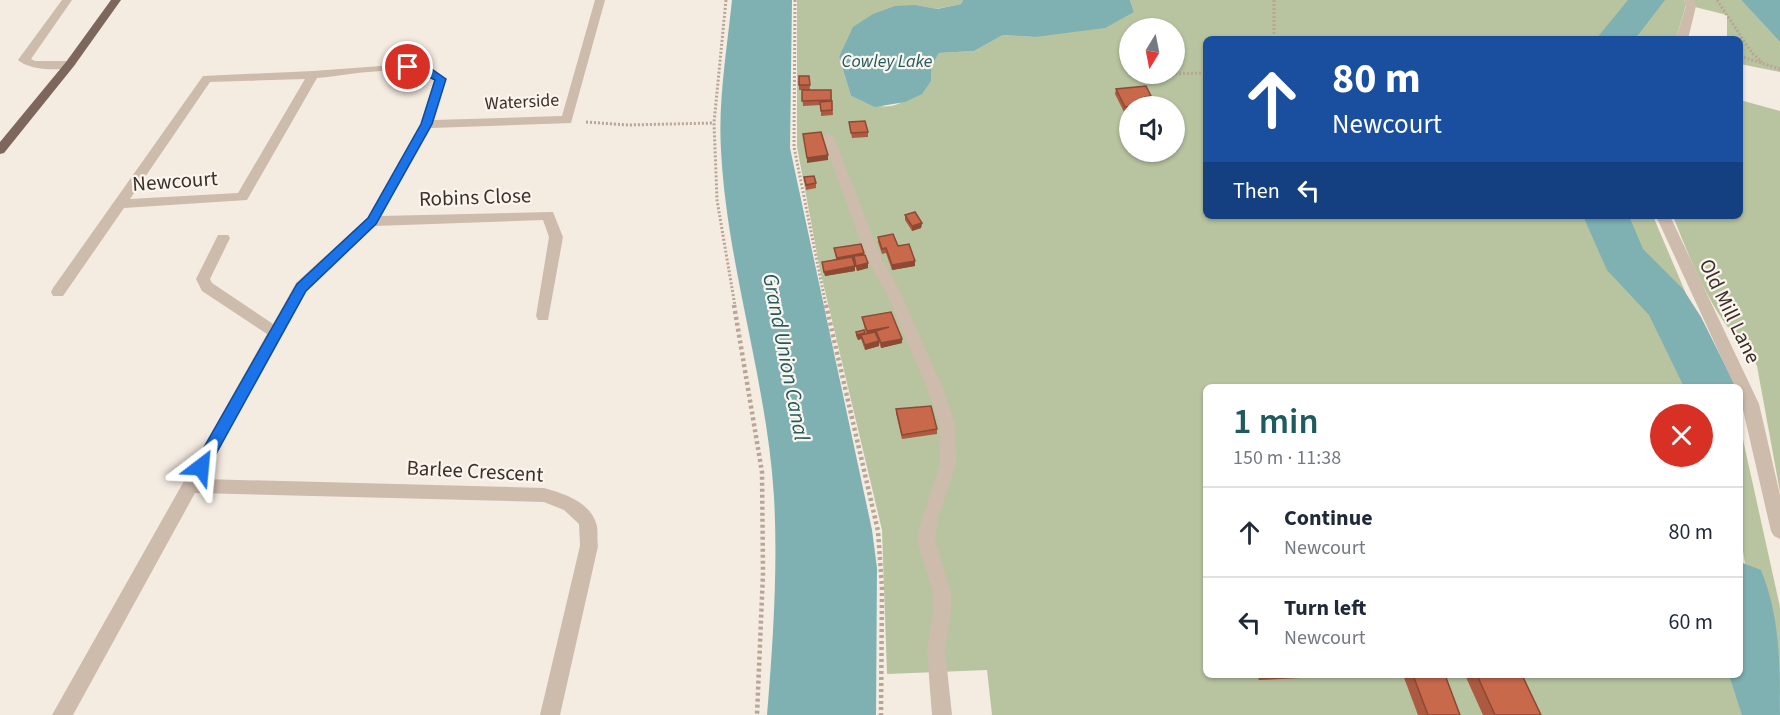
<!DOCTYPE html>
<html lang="en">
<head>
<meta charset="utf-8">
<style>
	:root { --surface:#fff; --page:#f6f6f7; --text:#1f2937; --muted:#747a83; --line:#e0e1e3; --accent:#1f5a5e }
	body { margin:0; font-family:"Source Sans 3",sans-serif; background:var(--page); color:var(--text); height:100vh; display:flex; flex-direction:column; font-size:22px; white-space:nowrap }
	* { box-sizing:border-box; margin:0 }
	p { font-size:20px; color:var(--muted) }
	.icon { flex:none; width:33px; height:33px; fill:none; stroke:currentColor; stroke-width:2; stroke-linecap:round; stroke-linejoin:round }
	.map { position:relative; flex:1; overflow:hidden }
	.side { position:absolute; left:1203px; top:384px; width:540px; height:294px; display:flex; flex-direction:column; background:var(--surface); border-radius:9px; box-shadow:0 2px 4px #0004 }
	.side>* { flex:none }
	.hud { position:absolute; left:1203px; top:36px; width:540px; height:183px; border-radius:9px; box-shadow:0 2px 4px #0004; background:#1a4fa0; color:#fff; overflow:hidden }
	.needle { width:39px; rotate:190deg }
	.controls { position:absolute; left:1119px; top:18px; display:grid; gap:12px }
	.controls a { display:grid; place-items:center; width:66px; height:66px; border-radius:50%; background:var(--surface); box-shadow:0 2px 4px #0004; font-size:30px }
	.pin { position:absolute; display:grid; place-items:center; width:51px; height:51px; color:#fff; margin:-26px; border:3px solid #fff; border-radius:50%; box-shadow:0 2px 6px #0007 }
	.me { position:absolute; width:66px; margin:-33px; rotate:29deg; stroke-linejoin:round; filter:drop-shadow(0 0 4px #0008) }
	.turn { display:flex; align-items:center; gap:21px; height:126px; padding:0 30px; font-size:27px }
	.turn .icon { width:78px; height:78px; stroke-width:2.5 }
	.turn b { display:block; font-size:42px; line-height:51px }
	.then { display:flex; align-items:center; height:57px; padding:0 30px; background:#0003; gap:12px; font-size:22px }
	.round { display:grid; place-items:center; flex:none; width:63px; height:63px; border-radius:32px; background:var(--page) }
	.overview { display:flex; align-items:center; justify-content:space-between; height:102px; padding:0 30px }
	h1 { font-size:36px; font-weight:600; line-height:45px; color:var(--accent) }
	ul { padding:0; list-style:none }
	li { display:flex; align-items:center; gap:18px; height:90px; padding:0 30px; border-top:2px solid var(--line) }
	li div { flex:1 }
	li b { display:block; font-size:22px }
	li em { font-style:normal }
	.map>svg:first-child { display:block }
	.green { fill:#b8c4a0; fill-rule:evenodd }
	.water { fill:#7fb0b2 }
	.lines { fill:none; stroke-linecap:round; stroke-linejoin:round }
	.river { fill:#7fb0b2; fill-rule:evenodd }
	.path-far1 { stroke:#b9a596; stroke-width:3; stroke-dasharray:2 2; stroke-linecap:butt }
	.path { stroke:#b9a596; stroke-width:4.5; stroke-dasharray:3 3; stroke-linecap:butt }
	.minor { fill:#cdbbac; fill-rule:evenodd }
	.major { fill:#7d675c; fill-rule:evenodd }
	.wall { fill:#ac5a40 }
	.shaded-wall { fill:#8c4a34 }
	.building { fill:#c8694b; stroke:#8c4a34; stroke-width:1.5 }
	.route { fill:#1a73e8; stroke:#114b97; stroke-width:1.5 }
	.labels { text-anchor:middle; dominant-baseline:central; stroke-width:4.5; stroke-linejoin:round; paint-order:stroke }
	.far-water-label { font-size:18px; font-style:italic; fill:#1f5a5e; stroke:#fbf5ee }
	.far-street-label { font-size:18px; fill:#3b302b; stroke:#fbf5ee }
	.street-label { font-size:21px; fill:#3b302b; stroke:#fbf5ee }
	.water-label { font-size:22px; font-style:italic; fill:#1f5a5e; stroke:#fbf5ee }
</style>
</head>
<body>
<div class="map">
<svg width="1780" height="715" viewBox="0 0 1780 715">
	<rect width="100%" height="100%" fill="#f4ebe1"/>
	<g class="green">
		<path d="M 797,0 L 963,0 L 961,4 L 936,9 L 916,5 L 839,57 L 851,96 C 891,115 899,107 931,81 L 931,67 L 939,53 L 974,51 L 1003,35 L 1035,37 L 1134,12 L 1130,0 L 1636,0 L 1599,39 L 1206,39 L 1206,216 L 1596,216 L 1616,265 L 1655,301 L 1679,347 L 1694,387 L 1206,387 L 1206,675 L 1740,675 L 1740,647 L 1761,715 L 992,715 L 987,670 L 887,674 L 882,530 L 820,270 L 797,147 ZM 1130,28 L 1174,28 L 1174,74 L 1130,74 ZM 1130,106 L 1174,106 L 1174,152 L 1130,152 Z"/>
		<polygon points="1655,0 1684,0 1686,5 1676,39 1628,39"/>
		<polygon points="1690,0 1741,0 1780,42 1780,72 1740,64 1740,39 1727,39 1727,15 1691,6"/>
		<path d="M 1740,100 L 1780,111 L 1780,492 L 1757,366 C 1749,348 1735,338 1724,322 C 1702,289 1687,252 1673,216 L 1740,216 Z"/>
		<polygon points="1617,216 1653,216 1687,296 1719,358 1731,387 1718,387 1706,357 1681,309 1633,256"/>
		<polygon points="1740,426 1780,607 1780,697 1755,621 1740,534"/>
	</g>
	<g class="water">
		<path d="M 732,0 L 792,0 L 790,148 L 872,530 L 877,568 L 876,715 L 767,715 C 773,645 778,566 774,497 C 767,380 727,267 721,150 C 718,101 727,49 732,0 Z"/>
		<polygon points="963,0 1130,0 1134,12 1105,28 1035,37 1003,35 974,51 939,53 931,67 931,81 922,94 905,102 875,107 851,96 839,57 853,27 873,14 895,6 916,5 937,9 961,4"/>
		<polygon points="1741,0 1780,0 1780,42"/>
	</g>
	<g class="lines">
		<g class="river">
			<polygon points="1628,0 1665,0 1635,39 1596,39"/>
			<polygon points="1583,216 1629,216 1643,249 1683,289 1701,317 1736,387 1684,387 1649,315 1607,270"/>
			<path d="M 1740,562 L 1761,570 C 1780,616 1780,665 1780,715 L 1742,715 L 1729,675 L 1740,675 Z"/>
		</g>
		<g class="path-far1">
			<polyline points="726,0 714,123 717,200 735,306"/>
			<polyline points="795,0 794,147 826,306"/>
			<polyline points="1274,0 1274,39"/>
			<polyline points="1717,0 1752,53 1762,62"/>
			<polyline points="1740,56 1780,69"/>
			<polyline points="1167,74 1206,73"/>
			<polyline points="586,122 628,125 714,123"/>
		</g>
		<g class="path">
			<polyline points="734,305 762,472 763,573 757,715"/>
			<polyline points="826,305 878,531 882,588 881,715"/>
		</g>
		<g class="minor">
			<path d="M 62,0 L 72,0 L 31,59 L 35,61 L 70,61 L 76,64 C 65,73 28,70 18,60 Z"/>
			<path d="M 595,0 L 605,0 L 571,123 L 431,128 L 381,216 L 553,212 L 563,237 L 548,320 L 538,320 L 536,316 L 549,237 L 543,220 L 375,226 L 306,291 L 202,479 L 544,488 C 565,494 591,502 597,526 C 598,533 597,540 598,546 L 560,715 L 540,715 L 580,546 L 579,524 L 564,510 L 544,502 L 195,493 L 73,715 L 52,715 L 267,334 L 202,291 L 196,279 L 218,235 L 228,235 L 230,238 L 210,279 L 212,283 L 273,324 L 296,283 L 367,218 L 421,124 L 434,80 C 406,62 350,75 317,78 L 247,200 L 124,208 L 63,296 L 53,296 L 51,292 L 53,288 L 203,76 L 313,71 L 408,64 L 433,70 L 446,79 L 434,120 L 562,116 ZM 305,79 L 238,193 L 130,199 L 210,82 Z"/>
			<polygon points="1684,0 1694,0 1696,6 1688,39 1676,39 1686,6"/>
			<polygon points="828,133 834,137 882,260 899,289 945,393 955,423 956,465 938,518 935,540 951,593 951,611 945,650 952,715 932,715 927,650 933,611 933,593 917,540 922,518 940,465 939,423 929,393 885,290 868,261 822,137"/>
			<polygon points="1656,216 1670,216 1759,404 1780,495 1780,539 1774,536 1771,531 1740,397 1740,387 1735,387"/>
		</g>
		<polygon class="major" points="111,0 121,0 74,66 4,153 0,154 0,142 66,62"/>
	</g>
	<g class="wall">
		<polygon points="799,76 809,76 810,90 799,90"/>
		<polygon points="1116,89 1151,96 1150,101 1148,102 1149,104 1149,106 1130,106 1130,111 1124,112 1115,94"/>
		<polygon points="802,90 831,90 833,115 821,116 821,105 803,106"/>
		<polygon points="849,122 868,132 868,137 852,138"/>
		<polygon points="804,177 816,183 816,188 806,190"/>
		<polygon points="905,215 922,223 921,228 912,231 905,220"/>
		<polygon points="878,237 898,246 915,266 892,270 886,253 882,254 878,242"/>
		<polygon points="834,248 864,255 868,268 857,271 853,260 855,271 825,276 822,262 836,259"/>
		<polygon points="862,317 902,339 902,343 881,348 876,334 879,341 879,346 865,350 861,339 858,340 856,336 856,332 866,334 863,322"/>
		<polygon points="896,409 937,429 937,434 902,439 896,413"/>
		<polygon points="1257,675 1324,675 1322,677 1259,680"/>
		<polygon points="1403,675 1445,675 1460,715 1418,715"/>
		<polygon points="1465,675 1522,675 1541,715 1483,715"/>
	</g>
	<g class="shaded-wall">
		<polygon points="828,155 828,160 807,163 807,158"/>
		<polygon points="922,223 921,228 912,231 912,226"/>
		<polygon points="864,253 864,258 854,256 854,260 837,263 837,258"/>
		<polygon points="915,261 915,266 892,270 892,265"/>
		<polygon points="868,263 868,268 857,271 856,266"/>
		<polygon points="855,266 855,271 825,276 824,272"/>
		<polygon points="889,327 876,331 876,334 867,336 867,331"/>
		<polygon points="865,333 865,338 861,335 861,339 858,340 857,335"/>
		<polygon points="902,339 902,343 881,348 881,343"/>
		<polygon points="879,341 879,346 865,350 865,345"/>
	</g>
	<g class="building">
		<polygon points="799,76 809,76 810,85 799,85"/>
		<polygon points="1146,86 1151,96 1145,97 1149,104 1125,107 1116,89"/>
		<polygon points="802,90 831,90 831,100 802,101"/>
		<polygon points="832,101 832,110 821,111 820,102"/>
		<polygon points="865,121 868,132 851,133 849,122"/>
		<polygon points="821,132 828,155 807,158 803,134"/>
		<polygon points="814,176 816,183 806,185 804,177"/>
		<polygon points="915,212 922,223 912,226 905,215"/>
		<polygon points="893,234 898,246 909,244 915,261 892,265 886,248 882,249 878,237"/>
		<polygon points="861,244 864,253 837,258 834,248"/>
		<polygon points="865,255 868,263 856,266 854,256"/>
		<polygon points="852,257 855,266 824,272 822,262"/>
		<polygon points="891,312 902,339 881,343 876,331 889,327 867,331 862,317"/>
		<polygon points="864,330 865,333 857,335 856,332"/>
		<polygon points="875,332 879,341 865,345 861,335"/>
		<polygon points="931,406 937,429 902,435 896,409"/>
		<polygon points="1413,675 1445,675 1460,715 1428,715"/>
		<polygon points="1477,675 1522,675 1541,715 1495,715"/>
	</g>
	<polygon class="route" points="408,64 433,70 446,79 432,124 376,224 306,291 206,472 201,473 195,472 193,467 195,463 297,284 368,218 421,124 435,80 425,75 404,69 402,67"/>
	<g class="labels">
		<g class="far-water-label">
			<text x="887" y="61">Cowley Lake</text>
		</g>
		<g class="far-street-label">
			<text transform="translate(522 102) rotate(-3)">Waterside</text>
		</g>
		<g class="street-label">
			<text transform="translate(175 181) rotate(-4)">Newcourt</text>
			<text transform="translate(475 197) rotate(-2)">Robins Close</text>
			<text transform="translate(1730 311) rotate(64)">Old Mill Lane</text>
			<text transform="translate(475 471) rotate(3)">Barlee Crescent</text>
		</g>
		<g class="water-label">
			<text transform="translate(786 357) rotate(79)">Grand Union Canal</text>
		</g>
	</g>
</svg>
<div class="controls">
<a><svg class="needle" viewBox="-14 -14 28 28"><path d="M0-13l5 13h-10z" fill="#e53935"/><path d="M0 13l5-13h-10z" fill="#747a83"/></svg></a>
<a><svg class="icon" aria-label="sound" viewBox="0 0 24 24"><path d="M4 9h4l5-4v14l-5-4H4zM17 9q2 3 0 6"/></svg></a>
</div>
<div class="pin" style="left:408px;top:67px;background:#d93025"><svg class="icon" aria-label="arrive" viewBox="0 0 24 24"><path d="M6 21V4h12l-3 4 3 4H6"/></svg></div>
<svg class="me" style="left:201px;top:467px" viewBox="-20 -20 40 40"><path d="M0-17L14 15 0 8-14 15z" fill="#1a73e8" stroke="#fff" stroke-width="4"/></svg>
<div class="hud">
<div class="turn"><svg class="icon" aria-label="ahead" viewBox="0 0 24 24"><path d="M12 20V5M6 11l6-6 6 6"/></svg><div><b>80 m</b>Newcourt</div></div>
<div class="then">Then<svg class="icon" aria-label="left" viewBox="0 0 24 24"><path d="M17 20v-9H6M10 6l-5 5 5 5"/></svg></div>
</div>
<section class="side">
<div class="overview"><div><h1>1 min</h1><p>150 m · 11:38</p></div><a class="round" style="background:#d93025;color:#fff"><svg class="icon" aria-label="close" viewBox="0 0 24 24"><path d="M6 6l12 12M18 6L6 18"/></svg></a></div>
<ul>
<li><svg class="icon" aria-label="ahead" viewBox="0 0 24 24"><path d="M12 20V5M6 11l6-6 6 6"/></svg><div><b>Continue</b><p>Newcourt</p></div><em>80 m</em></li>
<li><svg class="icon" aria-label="left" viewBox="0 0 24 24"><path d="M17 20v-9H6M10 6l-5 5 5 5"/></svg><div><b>Turn left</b><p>Newcourt</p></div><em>60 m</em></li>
</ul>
</section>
</div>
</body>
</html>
